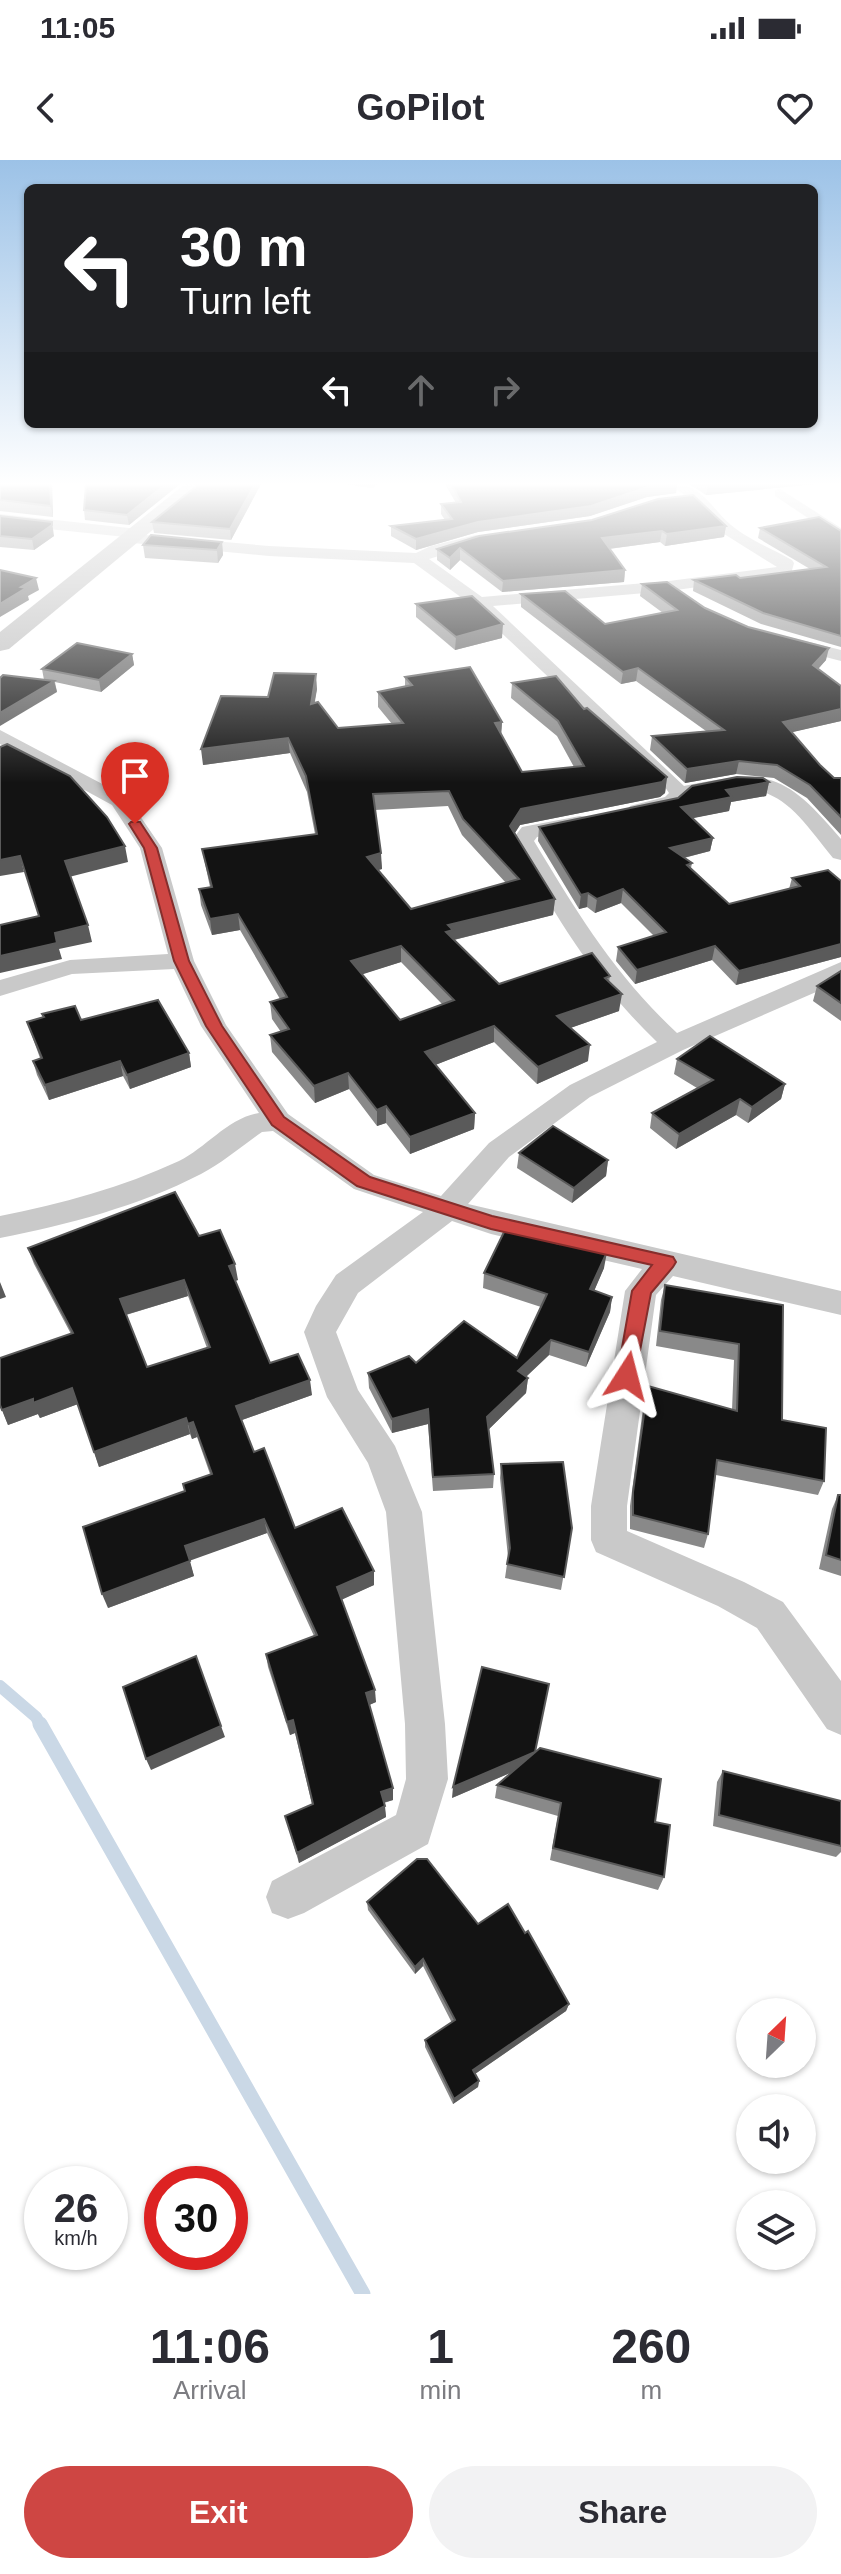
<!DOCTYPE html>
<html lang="en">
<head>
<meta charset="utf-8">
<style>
	:root { --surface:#fff; --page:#f2f2f3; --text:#2b2b33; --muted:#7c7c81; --accent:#ce4643 }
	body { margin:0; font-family:Helvetica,sans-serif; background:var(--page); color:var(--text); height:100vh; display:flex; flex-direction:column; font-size:30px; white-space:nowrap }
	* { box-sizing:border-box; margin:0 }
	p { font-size:26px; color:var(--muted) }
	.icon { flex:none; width:44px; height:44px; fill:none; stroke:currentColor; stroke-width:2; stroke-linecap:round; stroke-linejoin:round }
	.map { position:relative; height:2134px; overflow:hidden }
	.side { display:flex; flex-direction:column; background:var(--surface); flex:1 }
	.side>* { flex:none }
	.guide { position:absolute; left:24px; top:24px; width:794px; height:244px; border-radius:12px; box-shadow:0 2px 6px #0004; background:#202124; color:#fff; overflow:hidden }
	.needle { width:52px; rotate:25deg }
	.controls { position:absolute; left:736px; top:1838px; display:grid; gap:16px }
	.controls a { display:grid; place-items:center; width:80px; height:80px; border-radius:50%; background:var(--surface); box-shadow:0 2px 6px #0004; font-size:40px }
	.speed { position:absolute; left:24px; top:2006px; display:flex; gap:16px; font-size:40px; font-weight:700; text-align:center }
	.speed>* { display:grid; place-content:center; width:104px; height:104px; border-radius:50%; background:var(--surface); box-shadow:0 2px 6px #0004; line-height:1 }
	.speed small { font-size:20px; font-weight:400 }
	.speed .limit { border:12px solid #d22; background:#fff; color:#111 }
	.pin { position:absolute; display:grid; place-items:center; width:68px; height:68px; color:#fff; margin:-82px -34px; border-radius:50% 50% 50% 0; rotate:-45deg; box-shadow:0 0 8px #0007 }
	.pin .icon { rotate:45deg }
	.me { position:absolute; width:88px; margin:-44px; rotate:9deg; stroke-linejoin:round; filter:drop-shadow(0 0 6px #0008) }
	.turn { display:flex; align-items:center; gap:28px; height:168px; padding:0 24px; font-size:36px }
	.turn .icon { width:104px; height:104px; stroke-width:2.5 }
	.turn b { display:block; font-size:56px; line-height:68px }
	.lanes { display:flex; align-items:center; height:76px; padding:0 24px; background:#0003; justify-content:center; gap:40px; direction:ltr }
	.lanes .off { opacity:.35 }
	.eta { display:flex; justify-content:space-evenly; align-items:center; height:136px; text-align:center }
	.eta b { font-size:48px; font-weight:700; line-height:56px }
	.primary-button { display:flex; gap:16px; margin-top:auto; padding:16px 24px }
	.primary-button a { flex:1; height:92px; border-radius:48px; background:var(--accent); color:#fff; font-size:32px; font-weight:700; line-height:92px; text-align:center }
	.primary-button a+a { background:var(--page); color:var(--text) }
	.status { display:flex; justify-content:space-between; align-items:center; height:56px; padding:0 40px; background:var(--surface); direction:ltr }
	.status svg { height:22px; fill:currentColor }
	header { display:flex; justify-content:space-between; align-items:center; height:104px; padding:0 24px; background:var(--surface); font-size:36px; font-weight:700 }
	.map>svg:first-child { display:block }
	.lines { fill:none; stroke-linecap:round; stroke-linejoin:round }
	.stream-far1 { stroke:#cad8e6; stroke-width:12 }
	.stream { stroke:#cad8e6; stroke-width:15 }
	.street { fill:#c9c9c9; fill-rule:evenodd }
	.secondary { fill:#b6b6b6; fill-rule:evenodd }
	.wall { fill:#898989; fill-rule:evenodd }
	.shaded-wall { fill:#5a5a5a }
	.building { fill:#131313; stroke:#5a5a5a; stroke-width:2; fill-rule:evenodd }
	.route { fill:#ce4643; stroke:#862e2c; stroke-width:2 }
</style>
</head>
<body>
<div class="status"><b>11:05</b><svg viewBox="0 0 49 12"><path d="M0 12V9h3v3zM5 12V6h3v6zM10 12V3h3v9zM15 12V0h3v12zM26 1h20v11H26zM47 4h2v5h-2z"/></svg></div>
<header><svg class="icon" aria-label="back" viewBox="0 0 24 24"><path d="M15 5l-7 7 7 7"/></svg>GoPilot<svg class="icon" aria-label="heart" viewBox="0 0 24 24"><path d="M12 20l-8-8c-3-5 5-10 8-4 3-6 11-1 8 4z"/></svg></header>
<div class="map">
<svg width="841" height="2134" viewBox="0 0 841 2134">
	<rect width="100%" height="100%" fill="#fff"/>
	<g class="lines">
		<polyline class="stream-far1" points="0,1526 36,1557 41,1566"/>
		<polyline class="stream" points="40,1564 363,2134"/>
		<g class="street">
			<path d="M 670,324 C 703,324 709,346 731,365 C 747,379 773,389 792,400 L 794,403 L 791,414 L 669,431 L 493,446 L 684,626 C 768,608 785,613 841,679 L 841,700 L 833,698 C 798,655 779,619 718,631 C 709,632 694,633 687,638 C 684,640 682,644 679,647 C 667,655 644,659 630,656 L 627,651 L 630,646 L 665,637 L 669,633 L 665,627 L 473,446 L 414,403 L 269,396 L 133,383 L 126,377 L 0,364 L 0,354 L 138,369 L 145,375 L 269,386 L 416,393 L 431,386 L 476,375 L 481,377 L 481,383 L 429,399 L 482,437 L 669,421 L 777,407 L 721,372 L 701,348 Z"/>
			<polygon points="780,329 841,368 841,380 775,336 775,330"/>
			<polygon points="789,477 841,490 841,501 783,486 780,482 783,478"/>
			<path d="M 0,570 L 127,637 L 162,688 L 194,801 L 226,865 L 288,954 L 374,1015 L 441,1036 L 489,983 L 570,925 L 657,882 C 594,822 555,754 512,680 L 522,667 L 580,656 L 588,657 L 591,662 L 588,667 L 537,677 L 534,681 C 578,754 614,814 677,873 L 841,802 L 841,819 L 823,829 L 683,890 L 590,937 L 509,997 L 468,1044 L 841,1131 L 841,1155 L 673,1116 L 656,1135 L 627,1346 L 627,1371 L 744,1422 L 783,1442 L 841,1521 L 841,1575 L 827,1569 L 757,1468 L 718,1446 L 596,1392 L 591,1380 L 591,1346 L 625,1131 L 642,1109 L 491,1074 L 452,1061 L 358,1133 L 336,1172 L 358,1230 L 395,1286 L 422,1352 L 445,1564 L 448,1619 L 428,1684 L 304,1753 L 288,1759 L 272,1753 L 266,1737 L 272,1721 L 396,1655 L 406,1619 L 405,1564 L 386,1352 L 368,1303 L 327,1237 L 304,1172 L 316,1146 L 336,1115 L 423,1052 L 354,1029 L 273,971 L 262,972 C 242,986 222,1003 201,1014 C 139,1046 67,1065 0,1078 L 0,1056 C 61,1044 123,1027 179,1001 C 206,988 228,958 259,953 L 201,866 L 174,809 L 72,814 L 0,836 L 0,820 L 70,800 L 168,794 L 140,688 L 112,645 L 0,584 Z"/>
		</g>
		<polygon class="secondary" points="185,324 208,324 9,489 0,491 0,472"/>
	</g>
	<g class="wall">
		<polygon points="0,324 52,324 53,357 0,351"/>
		<polygon points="180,324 129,365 85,360 84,350"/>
		<polygon points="261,324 231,380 154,373 152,362"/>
		<polygon points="342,324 377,324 373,328"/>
		<polygon points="445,324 677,324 676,333 647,337 590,356 478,372 416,390 391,376 391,366 445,360 441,354 441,344 456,343"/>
		<polygon points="689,324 815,324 706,335"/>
		<polygon points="0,356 54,376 34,390 0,387"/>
		<polygon points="726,366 724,377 665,386 660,382 609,389 625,410 624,422 502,432 460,400 450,410 437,400 437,389"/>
		<polygon points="760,368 841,371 841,487 761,464 693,431 694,420 740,418 810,409 758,378"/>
		<polygon points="222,382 223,395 218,403 145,398 143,385"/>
		<polygon points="642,424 705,448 826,500 818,509 841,526 841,561 792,572 820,605 834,618 841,618 841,675 807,638 774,618 736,614 685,623 650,590 652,576 706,571 636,521 621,524 521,447 521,434 605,464 663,453 640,436"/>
		<polygon points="416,444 502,478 455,490 416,457"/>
		<polygon points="132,494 134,505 101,532 55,522 57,532 44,520 42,509"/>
		<path d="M 405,517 L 502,562 L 501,574 L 522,612 L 574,607 L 557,576 L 511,538 L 512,523 L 584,549 L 667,617 L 665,633 L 660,637 L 520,665 L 515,673 L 555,739 L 553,755 L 454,780 L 499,824 L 610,816 L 609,822 L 619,851 L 570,868 L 588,901 L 537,924 L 494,882 L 435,905 L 475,953 L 474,969 L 410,994 L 386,963 L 377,966 L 349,929 L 315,943 L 272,892 L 270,875 L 281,872 L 272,859 L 270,842 L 280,839 L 240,770 L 212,775 L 201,745 L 199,729 L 210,727 L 202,689 L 315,674 L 307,632 L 290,593 L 203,605 L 268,537 L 317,529 L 314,543 L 338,568 L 392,564 L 378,547 L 378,532 L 405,527 ZM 448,646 L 462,675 L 506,723 L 411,749 L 378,710 L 382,709 L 375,650 ZM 401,802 L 442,844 L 400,860 L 362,814 Z"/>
		<polygon points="769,622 766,636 731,642 729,651 692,658 713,678 710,691 684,698 692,703 691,708 729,744 789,729 792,718 841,721 841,797 736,825 712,800 635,824 616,801 618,787 654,776 621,743 595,753 587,747 579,749 538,681 539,667"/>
		<polygon points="841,811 841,861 813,841 817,826"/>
		<polygon points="81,860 189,893 191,907 130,929 123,916 49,940 37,915 33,901 40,898 27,862"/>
		<polygon points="677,899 785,924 781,939 748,963 736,955 676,989 650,968 652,953 697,928 674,914"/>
		<polygon points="519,993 608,1000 606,1016 572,1043 517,1008"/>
		<path d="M 199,1076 L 238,1120 L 235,1121 L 270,1203 L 312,1235 L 242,1260 L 254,1292 L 295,1368 L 374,1425 L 342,1439 L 376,1542 L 369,1545 L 393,1628 L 393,1640 L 384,1643 L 386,1657 L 299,1703 L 285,1656 L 312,1644 L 295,1573 L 290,1575 L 268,1507 L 266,1494 L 314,1476 L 267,1373 L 189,1400 L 194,1416 L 108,1448 L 184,1331 L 210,1314 L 197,1277 L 192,1279 L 190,1274 L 99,1307 L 78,1244 L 40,1258 L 38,1254 L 8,1265 L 2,1250 L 71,1174 L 34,1104 L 28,1088 ZM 188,1136 L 207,1188 L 147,1207 L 126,1155 Z"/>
		<polygon points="604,1108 594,1131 612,1137 610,1152 586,1207 549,1195 526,1217 528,1218 526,1233 489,1269 494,1314 493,1328 433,1331 428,1264 392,1273 369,1228 368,1213 416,1203 517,1198 541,1147 483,1128 484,1113"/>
		<polygon points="665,1125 783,1145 782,1260 824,1321 818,1335 716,1315 708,1374 704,1388 630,1369 630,1346 644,1241 648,1226 732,1250 734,1200 656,1186 661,1140"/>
		<polygon points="501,1304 572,1368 561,1430 505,1418 508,1397 500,1318"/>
		<polygon points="838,1335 841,1335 841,1416 819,1409 832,1349"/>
		<polygon points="535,1591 655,1662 664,1717 658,1730 550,1700 558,1656 495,1638 497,1625 510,1613 452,1638"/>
		<polygon points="723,1611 841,1641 841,1692 836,1697 713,1666 717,1622"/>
		<polygon points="367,1742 478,1764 569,1844 566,1851 475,1914 479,1921 478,1927 453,1944 425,1887 425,1880 452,1863 423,1806 415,1814 368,1750"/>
	</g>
	<g class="shaded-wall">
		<polygon points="50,324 52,324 53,357 51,346"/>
		<polygon points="166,324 180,324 129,365 127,355"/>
		<polygon points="255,324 261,324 231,380 230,369"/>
		<polygon points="667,324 677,324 676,333 647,337 590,356 478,372 416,390 416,379 478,362"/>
		<polygon points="713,324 815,324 706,335 708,325"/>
		<polygon points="52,362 54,376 34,390 32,379"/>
		<polygon points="726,366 724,377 665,386 667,374"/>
		<polygon points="662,371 660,382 600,390 602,378"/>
		<polygon points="222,382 223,395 218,403 217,390"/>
		<polygon points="460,388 460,400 450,410 450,398"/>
		<polygon points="625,410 624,422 502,432 503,421"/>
		<polygon points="36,418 39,430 28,436 29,440 0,457 0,444 21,427"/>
		<polygon points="503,464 502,478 455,490 456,477"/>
		<polygon points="829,488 826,500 810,518 813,505"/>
		<polygon points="132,494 134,505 101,532 99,520"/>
		<polygon points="638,508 636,521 621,524 623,512"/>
		<polygon points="316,514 317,529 312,559 311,544"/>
		<polygon points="54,521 57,532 0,566 0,553"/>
		<polygon points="841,549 841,561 780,575 783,562"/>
		<polygon points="502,562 501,577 495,563"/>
		<polygon points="288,578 290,593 203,605 201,589"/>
		<polygon points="739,601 736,614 685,623 687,609"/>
		<polygon points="667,617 665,633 660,637 520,665 509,682 510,666 521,649"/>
		<polygon points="769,622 766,636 731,642 729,651 679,661 681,647 726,630"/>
		<polygon points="713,678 710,691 667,702 670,688"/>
		<polygon points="125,686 128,702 69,717 65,701"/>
		<polygon points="381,693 382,709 367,713 367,697"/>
		<polygon points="20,696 24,712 0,716 0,700"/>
		<polygon points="623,729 621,743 595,753 597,739"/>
		<polygon points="588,733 587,747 579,749 581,735"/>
		<polygon points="555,739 553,755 453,780 446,772 448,765"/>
		<polygon points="238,754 240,770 212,775 210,759"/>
		<polygon points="88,765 92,782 59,789 62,799 0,813 0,796 55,773"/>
		<polygon points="841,784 841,797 736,825 739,811"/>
		<polygon points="401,786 401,802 351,818 351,801"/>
		<polygon points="715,786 712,800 635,824 637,810"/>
		<polygon points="622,834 619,851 556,873 557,856"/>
		<polygon points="494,866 494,882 425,909 425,892"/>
		<polygon points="590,885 588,901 537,924 538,907"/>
		<polygon points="189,893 191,907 130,929 127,915"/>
		<polygon points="120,901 123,916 49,940 45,925"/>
		<polygon points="348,913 349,929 315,943 314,926"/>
		<polygon points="785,924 781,939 748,963 752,947"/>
		<polygon points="740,939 736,955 676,989 679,974"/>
		<polygon points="386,946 386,963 377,966 377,950"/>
		<polygon points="475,953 474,969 410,994 410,977"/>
		<polygon points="608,1000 606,1016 572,1043 574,1028"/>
		<polygon points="607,1092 604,1108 588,1145 590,1129"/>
		<polygon points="235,1104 238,1120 232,1122 229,1106"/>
		<polygon points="184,1120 188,1136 125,1155 120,1139"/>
		<polygon points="0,1122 6,1137 0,1139"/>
		<polygon points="612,1137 610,1152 586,1207 589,1192"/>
		<polygon points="551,1180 549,1195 516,1226 518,1211"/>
		<polygon points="528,1218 526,1233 486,1272 487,1257"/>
		<polygon points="310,1220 312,1235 239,1261 236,1246"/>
		<polygon points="72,1228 78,1244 40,1258 38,1254 8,1265 2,1250 33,1239"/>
		<polygon points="428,1249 428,1264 392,1273 392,1259"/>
		<polygon points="186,1258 190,1274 99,1307 94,1292"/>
		<polygon points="193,1262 197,1277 192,1279 188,1264"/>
		<polygon points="264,1359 267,1373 189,1401 185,1386"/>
		<polygon points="190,1401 194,1416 108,1448 102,1434"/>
		<polygon points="374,1411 374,1425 339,1441 337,1427"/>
		<polygon points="375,1530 376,1542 367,1546 366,1533"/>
		<polygon points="293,1560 295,1573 290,1575 287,1562"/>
		<polygon points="221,1566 225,1577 151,1610 146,1599"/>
		<polygon points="535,1592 533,1603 452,1638 453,1627"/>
		<polygon points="393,1628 393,1640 382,1643 381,1632"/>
		<polygon points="385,1646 386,1657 299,1703 297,1693"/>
		<polygon points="423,1799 423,1806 415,1814 415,1807"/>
		<polygon points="569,1844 566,1851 472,1916 473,1910"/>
		<polygon points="479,1921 478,1927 453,1944 454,1939"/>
	</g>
	<g class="building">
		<polygon points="0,324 50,324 51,346 0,340"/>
		<polygon points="86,324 166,324 127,355 84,350"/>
		<polygon points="199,324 255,324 230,369 152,362"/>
		<polygon points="451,324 667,324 648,327 591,346 478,362 416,379 391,366 452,359 441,344 461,342"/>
		<polygon points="693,335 726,366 667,374 662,371 602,378 625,410 503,421 460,388 450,398 437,389 479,376 592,360 658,339"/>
		<polygon points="0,356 52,362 52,365 32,379 0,376"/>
		<polygon points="819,357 841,371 841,476 763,453 694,420 736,415 740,418 826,407 760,368"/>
		<polygon points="151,375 222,382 217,390 143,385"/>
		<polygon points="0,410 36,418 21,427 26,428 0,444"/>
		<polygon points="667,422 705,448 748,467 829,488 813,505 841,526 841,549 783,562 820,605 834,618 841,618 841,657 810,625 777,605 739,601 687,609 652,576 724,570 638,508 623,512 521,434 565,431 605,464 677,450 642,424"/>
		<polygon points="472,436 503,464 456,477 416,444"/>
		<polygon points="77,483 132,494 99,520 42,509"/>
		<path d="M 470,507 L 502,562 L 495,563 L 522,612 L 584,606 L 558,561 L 512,523 L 556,516 L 584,549 L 587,548 L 667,617 L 662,622 L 521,649 L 510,666 L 555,739 L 448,765 L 453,770 L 446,772 L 499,824 L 592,793 L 610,816 L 605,818 L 622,834 L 557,856 L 590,885 L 538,907 L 494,866 L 425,892 L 475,953 L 410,977 L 386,946 L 377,950 L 348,913 L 314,926 L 270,875 L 289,869 L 270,842 L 287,837 L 238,754 L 210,759 L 199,729 L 212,727 L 202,689 L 317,674 L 306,616 L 288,578 L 201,589 L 221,536 L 268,537 L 274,513 L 316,514 L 311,544 L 318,542 L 338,568 L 403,563 L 378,532 L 412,525 L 405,517 ZM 449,631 L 463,659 L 519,719 L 411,749 L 367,697 L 381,693 L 373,634 ZM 401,786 L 454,840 L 400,860 L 351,801 Z"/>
		<polygon points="3,515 54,521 0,553 0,518"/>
		<polygon points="7,584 70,616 107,657 125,686 65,701 88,765 55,773 57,783 0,796 0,765 39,756 20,696 0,700 0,587"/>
		<polygon points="737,617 763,618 769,622 726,630 732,637 681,647 713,678 670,688 692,703 687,705 729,744 800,726 792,718 828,710 841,721 841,784 739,811 715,786 637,810 618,787 666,772 623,729 597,739 588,733 581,735 539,667 678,638 692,626"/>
		<polygon points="841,811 841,843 817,826"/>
		<polygon points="158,840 189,893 127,915 120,901 45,925 33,901 42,898 27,862 44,857 42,854 75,846 81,860"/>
		<polygon points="710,876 785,924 752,947 740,939 679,974 652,953 713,920 677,899"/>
		<polygon points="553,966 608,1000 574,1028 519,993"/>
		<path d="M 175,1032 L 199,1076 L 220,1070 L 235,1104 L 229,1106 L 270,1203 L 298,1194 L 310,1220 L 236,1246 L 254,1292 L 264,1288 L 295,1368 L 342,1348 L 374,1411 L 337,1427 L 375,1530 L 366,1533 L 393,1628 L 381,1632 L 385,1646 L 297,1693 L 285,1656 L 313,1644 L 293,1560 L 287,1562 L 266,1494 L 317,1475 L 264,1359 L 185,1386 L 190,1401 L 102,1434 L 83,1367 L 185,1331 L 183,1324 L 212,1314 L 193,1262 L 188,1264 L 186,1258 L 94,1292 L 72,1228 L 33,1243 L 33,1239 L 2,1250 L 0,1245 L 0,1198 L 73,1173 L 28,1088 ZM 184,1120 L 210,1187 L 147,1207 L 120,1139 Z"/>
		<polygon points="506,1068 559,1084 562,1078 574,1080 607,1092 590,1129 612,1137 589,1192 551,1180 518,1211 528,1218 487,1257 494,1314 433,1317 428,1249 392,1259 368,1213 409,1196 416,1203 464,1161 517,1198 547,1134 484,1113"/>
		<polygon points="665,1125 783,1145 782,1260 826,1268 824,1321 717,1300 708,1374 633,1355 633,1332 648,1226 737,1251 739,1184 660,1171"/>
		<polygon points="563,1302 572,1368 564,1417 507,1404 510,1388 501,1304"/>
		<polygon points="838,1335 841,1335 841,1400 826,1395"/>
		<polygon points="196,1496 221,1566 146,1599 123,1527"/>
		<polygon points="482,1507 549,1524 535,1592 453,1627"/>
		<polygon points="540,1588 661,1619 655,1662 670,1665 664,1717 553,1688 561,1643 497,1625"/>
		<polygon points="723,1611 841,1641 841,1686 719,1655"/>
		<polygon points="417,1699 427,1699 478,1764 508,1744 525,1773 528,1771 569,1844 473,1910 479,1921 454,1939 425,1880 455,1860 423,1799 415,1807 367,1742"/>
	</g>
	<linearGradient id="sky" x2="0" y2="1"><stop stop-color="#9cc2e7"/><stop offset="0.52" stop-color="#fff"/><stop offset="1" stop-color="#fff" stop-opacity="0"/></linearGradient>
	<rect width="841" height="623" fill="url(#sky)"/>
	<polygon class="route" points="131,662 140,662 157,688 189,801 222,866 284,957 370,1017 492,1056 673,1097 676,1102 673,1107 651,1133 634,1222 627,1224 620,1222 617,1216 632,1131 652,1105 491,1069 357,1026 272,965 206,866 174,801 144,688 129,664"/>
</svg>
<div class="controls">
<a><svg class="needle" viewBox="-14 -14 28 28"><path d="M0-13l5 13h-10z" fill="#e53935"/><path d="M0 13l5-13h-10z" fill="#7c7c81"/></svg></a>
<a><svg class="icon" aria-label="sound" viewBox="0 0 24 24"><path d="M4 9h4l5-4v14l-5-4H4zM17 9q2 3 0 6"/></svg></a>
<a><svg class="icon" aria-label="layers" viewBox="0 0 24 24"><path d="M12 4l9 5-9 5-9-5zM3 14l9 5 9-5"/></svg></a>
</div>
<div class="speed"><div>26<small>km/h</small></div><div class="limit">30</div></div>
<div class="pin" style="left:135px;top:664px;background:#d93025"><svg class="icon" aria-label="arrive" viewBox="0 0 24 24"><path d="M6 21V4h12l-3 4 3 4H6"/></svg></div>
<svg class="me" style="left:627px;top:1216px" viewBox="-20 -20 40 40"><path d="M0-17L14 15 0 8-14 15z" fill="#ce4643" stroke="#fff" stroke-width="4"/></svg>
<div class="guide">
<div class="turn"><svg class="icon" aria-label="left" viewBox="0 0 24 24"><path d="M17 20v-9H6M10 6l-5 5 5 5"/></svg><div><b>30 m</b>Turn left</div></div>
<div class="lanes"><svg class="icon" aria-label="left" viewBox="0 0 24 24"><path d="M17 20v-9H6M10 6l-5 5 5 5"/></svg><svg class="icon off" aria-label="ahead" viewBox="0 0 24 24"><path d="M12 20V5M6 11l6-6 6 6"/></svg><svg class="icon off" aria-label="right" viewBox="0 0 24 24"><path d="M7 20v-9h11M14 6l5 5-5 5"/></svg></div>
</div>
</div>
<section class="side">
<div class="eta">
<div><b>11:06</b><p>Arrival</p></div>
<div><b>1</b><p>min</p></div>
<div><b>260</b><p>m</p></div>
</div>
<div class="primary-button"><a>Exit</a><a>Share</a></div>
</section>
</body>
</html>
